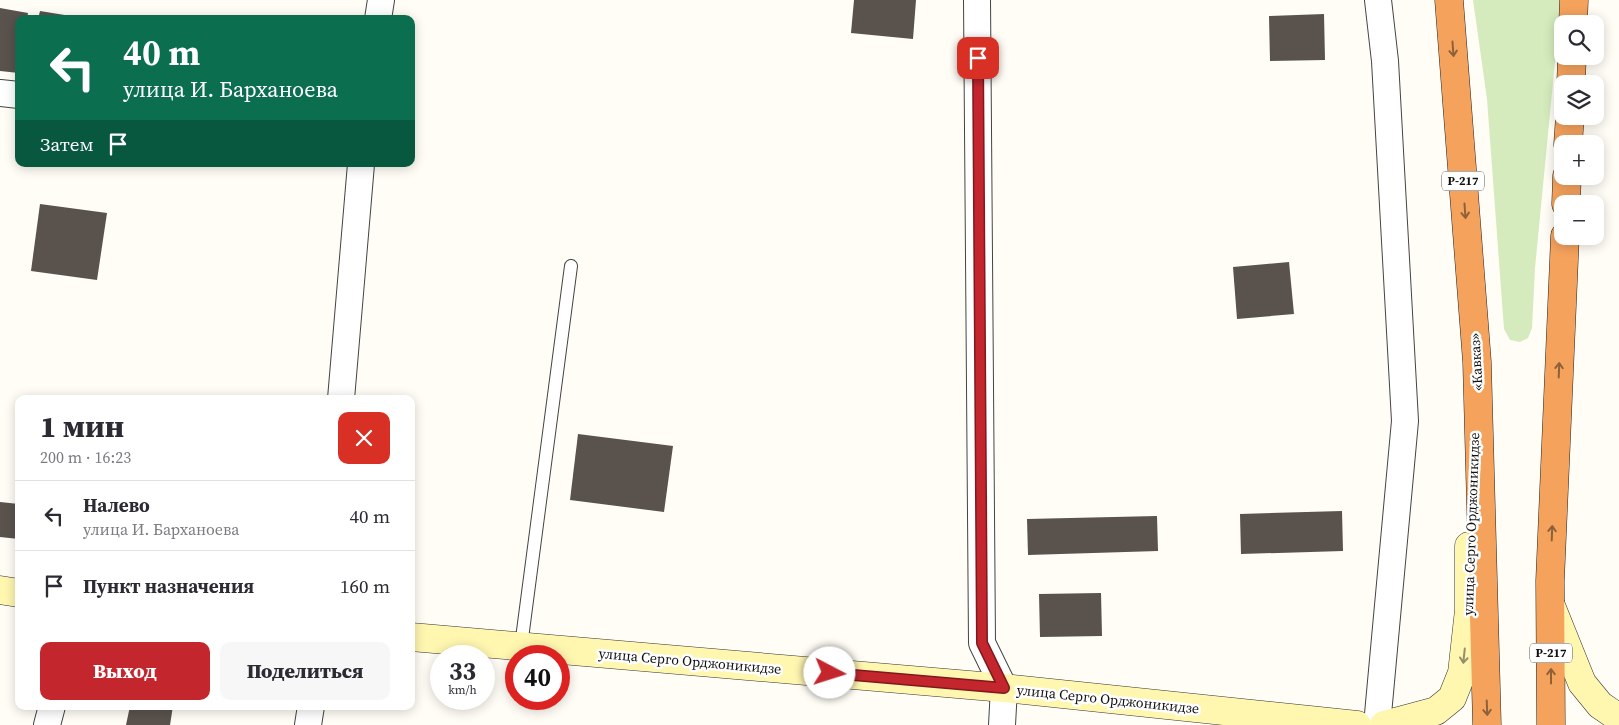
<!DOCTYPE html>
<html lang="ru">
<head>
<meta charset="utf-8">
<style>
	:root { --surface:#fff; --page:#f7f7f7; --text:#2b2b33; --muted:#7c7c81; --line:#e1e1e2; --accent:#c4262e }
	body { margin:0; font-family:"Source Serif 4",serif; background:var(--page); color:var(--text); height:100vh; display:flex; flex-direction:column; font-size:19px; white-space:nowrap }
	* { box-sizing:border-box; margin:0 }
	p { font-size:16px; color:var(--muted) }
	.icon { flex:none; width:28px; height:28px; fill:none; stroke:currentColor; stroke-width:2; stroke-linecap:round; stroke-linejoin:round }
	.map { position:relative; flex:1; overflow:hidden }
	.details { position:absolute; left:15px; top:395px; width:400px; height:315px; display:flex; flex-direction:column; background:var(--surface); border-radius:10px; box-shadow:0 2px 12px #0003 }
	.details>* { flex:none }
	.guide { position:absolute; left:15px; top:15px; width:400px; height:152px; border-radius:10px; box-shadow:0 2px 12px #0003; background:#0b6e4f; color:#fff; overflow:hidden }
	.controls { position:absolute; left:1554px; top:15px; display:grid; gap:10px }
	.controls a { display:grid; place-items:center; width:50px; height:50px; border-radius:10px; background:var(--surface); box-shadow:0 2px 12px #0003; font-size:25px }
	.speed { position:absolute; left:430px; top:645px; display:flex; gap:10px; font-size:25px; font-weight:700; text-align:center }
	.speed>* { display:grid; place-content:center; width:65px; height:65px; border-radius:50%; background:var(--surface); box-shadow:0 2px 12px #0003; line-height:1 }
	.speed small { font-size:12px; font-weight:400 }
	.speed .limit { border:8px solid #d22; background:#fff; color:#111 }
	.pin { position:absolute; display:grid; place-items:center; width:42px; height:42px; color:#fff; margin:-21px; border-radius:10px; box-shadow:0 2px 8px #0006 }
	.me { position:absolute; width:55px; margin:-28px; rotate:95deg; stroke-linejoin:round; filter:drop-shadow(0 0 4px #0008) }
	.turn { display:flex; align-items:center; gap:18px; height:105px; padding:0 25px; font-size:22px }
	.turn .icon { width:65px; height:65px; stroke-width:2.5 }
	.turn b { display:block; font-size:35px; line-height:42px }
	.then { display:flex; align-items:center; height:48px; padding:0 25px; background:#0003; gap:10px; font-size:19px }
	.round { display:grid; place-items:center; flex:none; width:52px; height:52px; border-radius:10px; background:var(--page) }
	.headline { display:flex; align-items:center; justify-content:space-between; height:85px; padding:0 25px }
	h1 { font-size:30px; font-weight:800; line-height:38px }
	.button { display:flex; gap:10px; margin-top:auto; padding:10px 25px }
	.button a { flex:1; height:58px; border-radius:10px; background:var(--accent); color:#fff; font-size:20px; font-weight:800; line-height:58px; text-align:center }
	.button a+a { background:var(--page); color:var(--text) }
	ul { padding:0; list-style:none }
	li { display:flex; align-items:center; gap:15px; height:70px; padding:0 25px; border-top:1px solid var(--line) }
	li div { flex:1 }
	li b { display:block; font-size:19px }
	li em { font-style:normal }
	.map>svg:first-child { display:block }
	.green { fill:#d5ebbd }
	.building { fill:#5a524d }
	.lines { fill:none; stroke-linecap:round; stroke-linejoin:round }
	.lane-casing { stroke:#444; stroke-width:14 }
	.street-casing { stroke:#444; stroke-width:28 }
	.secondary-casing { stroke:#333; stroke-width:29 }
	.highway-casing { stroke:#222; stroke-width:29 }
	.lane { stroke:#fff; stroke-width:12 }
	.street { stroke:#fff; stroke-width:26 }
	.secondary { stroke:#fff6b0; stroke-width:28 }
	.highway { stroke:#f5a25d; stroke-width:28 }
	.oneway { stroke:#8e613b }
	.oneway2 { stroke:#948f68 }
	.route-casing { stroke:#7f191e; stroke-width:12 }
	.route { stroke:#c4262e; stroke-width:9 }
	.labels { text-anchor:middle; dominant-baseline:central; stroke-width:5; stroke-linejoin:round; paint-order:stroke }
	.shield { fill:#fff; stroke:#585858; stroke-width:1 }
	.shield-label { font-size:12px; font-weight:bold; fill:#111 }
	.street-label { font-size:14px; fill:#111; stroke:#fff }
</style>
</head>
<body>
<div class="map">
<svg width="1619" height="725" viewBox="0 0 1619 725">
	<rect width="100%" height="100%" fill="#fffdf5"/>
	<polygon class="green" points="1473,0 1561,0 1535,268 1532,328 1528,338 1520,342 1510,340 1504,329 1487,99"/>
	<g class="building">
		<polygon points="854,0 916,0 913,39 851,33"/>
		<polygon points="0,8 28,13 27,19 19,19 19,73 0,71"/>
		<polygon points="40,11 83,18 83,19 38,19"/>
		<polygon points="1324,14 1325,60 1270,61 1269,16"/>
		<polygon points="40,204 107,213 97,280 31,271"/>
		<polygon points="1289,262 1294,314 1237,319 1233,267"/>
		<polygon points="578,434 673,446 664,512 570,500"/>
		<polygon points="0,502 19,504 19,539 0,537"/>
		<polygon points="1342,511 1343,551 1241,554 1240,514"/>
		<polygon points="1157,516 1158,551 1028,555 1027,519"/>
		<polygon points="1101,593 1102,636 1040,637 1039,594"/>
		<polygon points="130,706 173,706 170,725 126,725"/>
	</g>
	<g class="lines">
		<g class="lane-casing">
			<polyline id="lane" points="521,646 571,266"/>
		</g>
		<g class="street-casing">
			<g id="street">
				<polyline points="977,0 982,643 1004,688 1002,725"/>
				<polyline points="378,19 381,0"/>
				<polyline points="0,93 19,95"/>
				<polyline points="341,399 361,164"/>
				<polyline points="47,725 52,706"/>
				<polyline points="308,725 311,706"/>
				<polyline points="1377,725 1405,421 1385,61 1378,0"/>
			</g>
		</g>
		<g class="secondary-casing">
			<g id="secondary">
				<polyline points="0,590 19,593"/>
				<polyline points="1551,606 1582,683 1600,705 1619,718"/>
				<polyline points="411,637 1004,688 1357,725"/>
				<polyline points="1384,725 1436,711 1452,698 1462,673 1469,610 1469,546"/>
			</g>
		</g>
		<g class="highway-casing">
			<g id="highway">
				<polyline points="1449,0 1477,362 1487,725"/>
				<polyline points="1573,24 1574,0"/>
				<polyline points="1571,84 1572,56"/>
				<polyline points="1568,144 1570,116"/>
				<polyline points="1566,204 1567,176"/>
				<polyline points="1551,725 1550,581 1565,236"/>
			</g>
		</g>
		<use href="#lane" class="lane"/>
		<use href="#street" class="street"/>
		<use href="#secondary" class="secondary"/>
		<use href="#highway" class="highway"/>
	</g>
	<defs><path id="oneway-shaft" d="M-6 0H5M1.5-3L5.5 0L1.5 3" fill="none" stroke-width="1.6" stroke-linecap="round" stroke-linejoin="round" transform="scale(1.25)"/></defs>
	<g class="oneway">
		<use href="#oneway-shaft" transform="translate(1453 49) rotate(86)"/>
		<use href="#oneway-shaft" transform="translate(1465 211) rotate(86)"/>
		<use href="#oneway-shaft" transform="translate(1559 370) rotate(-88)"/>
		<use href="#oneway-shaft" transform="translate(1552 533) rotate(-88)"/>
		<use href="#oneway-shaft" transform="translate(1551 676) rotate(-90)"/>
		<use href="#oneway-shaft" transform="translate(1487 708) rotate(88)"/>
	</g>
	<use class="oneway2" href="#oneway-shaft" transform="translate(1464 656) rotate(96)"/>
	<g class="lines">
		<g class="route-casing">
			<polyline id="route" points="830,673 1004,688 982,643 978,58"/>
		</g>
		<use href="#route" class="route"/>
	</g>
	<g class="labels">
		<g class="shield">
			<rect x="1442" y="171.5" width="42" height="19" rx="4"/>
			<rect x="1530" y="643.5" width="42" height="19" rx="4"/>
		</g>
		<g class="shield-label">
			<text x="1463" y="181">Р-217</text>
			<text x="1551" y="653">Р-217</text>
		</g>
		<g class="street-label">
			<text transform="translate(1476 362) rotate(-93)">«Кавказ»</text>
			<text transform="translate(1471 524) rotate(-88)">улица Серго Орджоникидзе</text>
			<text transform="translate(690 661) rotate(5)">улица Серго Орджоникидзе</text>
			<text transform="translate(1108 699) rotate(6)">улица Серго Орджоникидзе</text>
		</g>
	</g>
</svg>
<div class="controls">
<a><svg class="icon" aria-label="search" viewBox="0 0 24 24"><circle cx="10" cy="10" r="6"/><path d="M15 15l6 6"/></svg></a>
<a><svg class="icon" aria-label="layers" viewBox="0 0 24 24"><path d="M12 4l9 5-9 5-9-5zM3 14l9 5 9-5"/></svg></a>
<a>+</a>
<a>−</a>
</div>
<div class="speed"><div>33<small>km/h</small></div><div class="limit">40</div></div>
<div class="pin" style="left:978px;top:58px;background:#d93025"><svg class="icon" aria-label="arrive" viewBox="0 0 24 24"><path d="M6 21V4h12l-3 4 3 4H6"/></svg></div>
<svg class="me" style="left:830px;top:673px" viewBox="-20 -20 40 40"><circle r="19" fill="#fff"/><path d="M0-13L10 11 0 6-10 11z" fill="#c4262e"/></svg>
<div class="guide">
<div class="turn"><svg class="icon" aria-label="left" viewBox="0 0 24 24"><path d="M17 20v-9H6M10 6l-5 5 5 5"/></svg><div><b>40 m</b>улица И. Барханоева</div></div>
<div class="then">Затем<svg class="icon" aria-label="arrive" viewBox="0 0 24 24"><path d="M6 21V4h12l-3 4 3 4H6"/></svg></div>
</div>
<section class="details">
<div class="headline"><div><h1>1 мин</h1><p>200 m · 16:23</p></div><a class="round" style="background:#d93025;color:#fff"><svg class="icon" aria-label="close" viewBox="0 0 24 24"><path d="M6 6l12 12M18 6L6 18"/></svg></a></div>
<ul>
<li><svg class="icon" aria-label="left" viewBox="0 0 24 24"><path d="M17 20v-9H6M10 6l-5 5 5 5"/></svg><div><b>Налево</b><p>улица И. Барханоева</p></div><em>40 m</em></li>
<li><svg class="icon" aria-label="arrive" viewBox="0 0 24 24"><path d="M6 21V4h12l-3 4 3 4H6"/></svg><div><b>Пункт назначения</b></div><em>160 m</em></li>
</ul>
<div class="button"><a>Выход</a><a>Поделиться</a></div>
</section>
</div>
</body>
</html>
